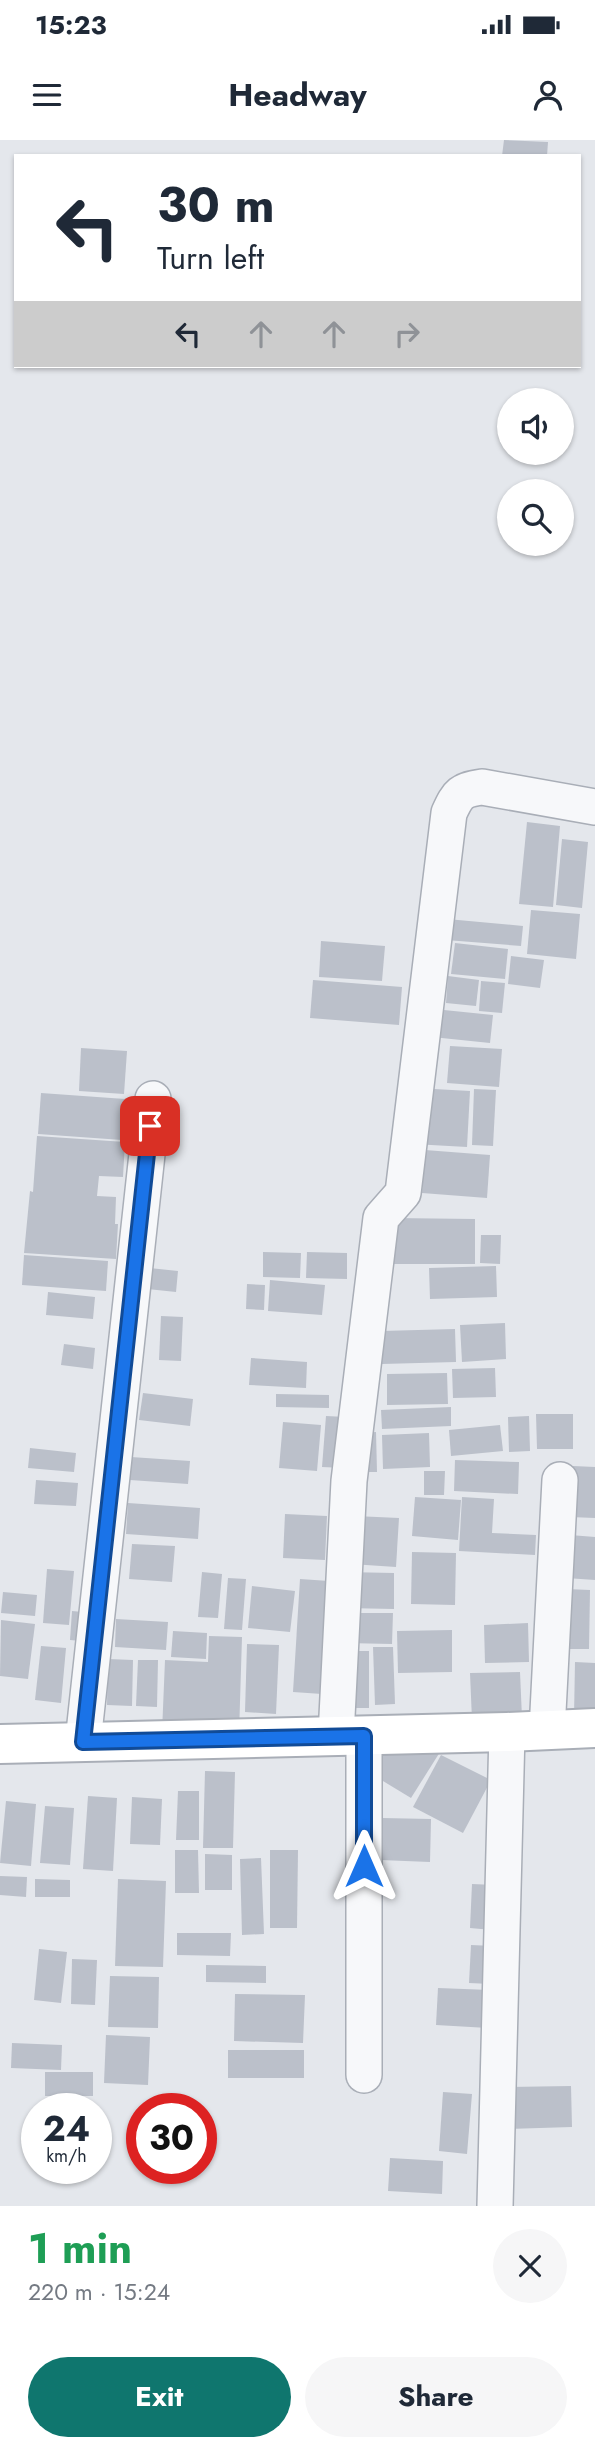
<!DOCTYPE html>
<html lang="en">
<head>
<meta charset="utf-8">
<style>
	:root { --surface:#fff; --page:#f6f6f7; --text:#1f2937; --muted:#747a83; --accent:#0f766e }
	body { margin:0; font-family:Jost,sans-serif; background:var(--page); color:var(--text); height:100vh; display:flex; flex-direction:column; font-size:26px; white-space:nowrap }
	* { box-sizing:border-box; margin:0 }
	p { font-size:23px; color:var(--muted) }
	.icon { flex:none; width:38px; height:38px; fill:none; stroke:currentColor; stroke-width:2; stroke-linecap:round; stroke-linejoin:round }
	.map { position:relative; height:2066px; overflow:hidden }
	.details { display:flex; flex-direction:column; background:var(--surface); flex:1 }
	.details>* { flex:none }
	.banner { position:absolute; left:14px; top:14px; width:567px; height:214px; border-radius:0px; box-shadow:0 2px 5px #0004; background:#fff; color:var(--text); overflow:hidden }
	.tools { position:absolute; left:497px; top:248px; display:grid; gap:14px }
	.tools a { display:grid; place-items:center; width:77px; height:77px; border-radius:50%; background:var(--surface); box-shadow:0 2px 5px #0004; font-size:35px }
	.speed { position:absolute; left:21px; top:1953px; display:flex; gap:14px; font-size:35px; font-weight:700; text-align:center }
	.speed>* { display:grid; place-content:center; width:91px; height:91px; border-radius:50%; background:var(--surface); box-shadow:0 2px 5px #0004; line-height:1 }
	.speed small { font-size:18px; font-weight:400 }
	.speed .limit { border:10px solid #d22; background:#fff; color:#111 }
	.pin { position:absolute; display:grid; place-items:center; width:60px; height:60px; color:#fff; margin:-30px; border-radius:14px; box-shadow:0 4px 10px #0006 }
	.me { position:absolute; width:77px; margin:-38px; rotate:0deg; stroke-linejoin:round; filter:drop-shadow(0 0 5px #0008) }
	.turn { display:flex; align-items:center; gap:24px; height:147px; padding:0 28px; font-size:32px }
	.turn .icon { width:91px; height:91px; stroke-width:2.5 }
	.turn b { display:block; font-size:49px; line-height:60px }
	.lanes { display:flex; align-items:center; height:66px; padding:0 28px; background:#0003; justify-content:center; gap:35px; direction:ltr }
	.lanes .off { opacity:.35 }
	.round { display:grid; place-items:center; flex:none; width:74px; height:74px; border-radius:37px; background:var(--page) }
	.summary { display:flex; align-items:center; justify-content:space-between; height:119px; padding:0 28px }
	h1 { font-size:42px; font-weight:700; line-height:52px; color:#1e9e55 }
	.cta { display:flex; gap:14px; margin-top:auto; padding:14px 28px }
	.cta a { flex:1; height:80px; border-radius:42px; background:var(--accent); color:#fff; font-size:28px; font-weight:700; line-height:80px; text-align:center }
	.cta a+a { background:var(--page); color:var(--text) }
	.status { display:flex; justify-content:space-between; align-items:center; height:49px; padding:0 35px; background:var(--surface); direction:ltr }
	.status svg { height:19px; fill:currentColor }
	header { display:flex; justify-content:space-between; align-items:center; height:91px; padding:0 28px; background:var(--surface); font-size:32px; font-weight:700 }
	.map>svg:first-child { display:block }
	.building { fill:#bbc0ca }
	.lines { fill:none; stroke-linecap:round; stroke-linejoin:round }
	.street-casing { stroke:#a9aeb7; stroke-width:38 }
	.secondary-casing { stroke:#a9aeb7; stroke-width:42 }
	.street { stroke:#f7f8fa; stroke-width:35 }
	.secondary { stroke:#fff; stroke-width:38 }
	.route-casing { stroke:#114b97; stroke-width:18 }
	.route { stroke:#1a73e8; stroke-width:12 }
</style>
</head>
<body>
<div class="status"><b>15:23</b><svg viewBox="0 0 49 12"><path d="M0 12V9h3v3zM5 12V6h3v6zM10 12V3h3v9zM15 12V0h3v12zM26 1h20v11H26zM47 4h2v5h-2z"/></svg></div>
<header><svg class="icon" aria-label="menu" viewBox="0 0 24 24"><path d="M4 6h16M4 12h16M4 18h16"/></svg>Headway<svg class="icon" aria-label="person" viewBox="0 0 24 24"><circle cx="12" cy="8" r="4"/><path d="M4 21q1-7 8-7t8 7"/></svg></header>
<div class="map">
<svg width="595" height="2066" viewBox="0 0 595 2066">
	<rect width="100%" height="100%" fill="#e4e7ec"/>
	<g class="building">
		<polygon points="504,0 548,2 547,16 502,16"/>
		<polygon points="527,682 560,686 553,767 519,764"/>
		<polygon points="562,699 588,702 582,768 556,765"/>
		<polygon points="531,770 580,774 576,819 527,814"/>
		<polygon points="447,779 523,786 521,806 446,800"/>
		<polygon points="321,801 385,806 382,841 319,837"/>
		<polygon points="455,803 508,809 505,839 451,834"/>
		<polygon points="511,816 544,820 540,848 508,844"/>
		<polygon points="448,836 479,840 476,866 446,863"/>
		<polygon points="313,840 402,847 399,885 310,878"/>
		<polygon points="481,841 505,843 502,873 479,871"/>
		<polygon points="434,869 493,875 490,903 432,897"/>
		<polygon points="450,906 502,909 499,947 447,943"/>
		<polygon points="81,908 127,911 124,954 79,951"/>
		<polygon points="416,948 470,951 467,1007 413,1004"/>
		<polygon points="474,949 496,950 493,1006 472,1005"/>
		<polygon points="41,953 125,959 122,1000 38,994"/>
		<polygon points="37,996 125,1002 123,1037 99,1036 97,1056 116,1057 115,1084 118,1084 116,1119 24,1113 30,1051 33,1052"/>
		<polygon points="425,1010 490,1015 487,1058 422,1053"/>
		<polygon points="393,1078 475,1079 475,1124 393,1124"/>
		<polygon points="481,1095 501,1095 500,1124 480,1123"/>
		<polygon points="263,1112 301,1113 300,1138 263,1137"/>
		<polygon points="307,1112 347,1113 347,1139 306,1138"/>
		<polygon points="24,1115 108,1121 106,1151 22,1145"/>
		<polygon points="496,1126 497,1157 430,1159 429,1128"/>
		<polygon points="140,1127 178,1131 176,1152 138,1148"/>
		<polygon points="270,1140 325,1145 322,1175 268,1171"/>
		<polygon points="247,1144 265,1145 264,1170 246,1169"/>
		<polygon points="48,1152 95,1157 93,1179 46,1175"/>
		<polygon points="161,1176 183,1177 181,1221 159,1220"/>
		<polygon points="505,1183 506,1219 462,1222 460,1185"/>
		<polygon points="455,1189 456,1222 382,1224 381,1191"/>
		<polygon points="64,1204 95,1208 93,1229 61,1225"/>
		<polygon points="251,1218 307,1222 306,1248 249,1245"/>
		<polygon points="495,1228 496,1257 453,1258 452,1229"/>
		<polygon points="447,1233 448,1264 387,1265 387,1234"/>
		<polygon points="143,1253 193,1259 190,1286 139,1280"/>
		<polygon points="276,1254 329,1255 329,1268 276,1267"/>
		<polygon points="451,1267 451,1286 382,1289 381,1270"/>
		<polygon points="536,1274 573,1274 573,1309 537,1309"/>
		<polygon points="326,1276 346,1277 344,1328 322,1327"/>
		<polygon points="529,1276 530,1311 509,1312 508,1277"/>
		<polygon points="283,1282 321,1285 317,1331 279,1328"/>
		<polygon points="500,1285 503,1311 451,1316 449,1290"/>
		<polygon points="376,1292 377,1332 359,1332 359,1293"/>
		<polygon points="429,1293 430,1327 383,1329 382,1295"/>
		<polygon points="30,1308 76,1313 74,1332 28,1328"/>
		<polygon points="131,1317 190,1321 188,1344 130,1340"/>
		<polygon points="455,1320 519,1322 518,1354 454,1351"/>
		<polygon points="573,1326 595,1327 595,1378 570,1377"/>
		<polygon points="424,1331 445,1331 444,1355 424,1355"/>
		<polygon points="36,1340 78,1343 76,1366 34,1364"/>
		<polygon points="415,1357 461,1360 458,1400 412,1396"/>
		<polygon points="462,1357 494,1359 492,1393 536,1395 535,1415 459,1411"/>
		<polygon points="128,1363 200,1368 198,1399 126,1394"/>
		<polygon points="285,1374 327,1376 325,1420 283,1418"/>
		<polygon points="355,1376 399,1378 396,1427 351,1424"/>
		<polygon points="570,1395 595,1397 595,1440 566,1438"/>
		<polygon points="132,1404 175,1406 172,1442 129,1439"/>
		<polygon points="412,1412 456,1413 455,1465 411,1464"/>
		<polygon points="47,1429 74,1431 69,1485 43,1483"/>
		<polygon points="202,1432 222,1434 218,1478 198,1477"/>
		<polygon points="345,1432 394,1433 394,1469 345,1468"/>
		<polygon points="228,1438 246,1439 242,1490 224,1489"/>
		<polygon points="300,1439 329,1441 322,1554 293,1552"/>
		<polygon points="252,1446 295,1451 290,1492 248,1488"/>
		<polygon points="566,1449 590,1450 589,1509 565,1509"/>
		<polygon points="3,1452 37,1455 35,1476 1,1473"/>
		<polygon points="72,1471 94,1473 92,1502 70,1500"/>
		<polygon points="346,1473 393,1473 392,1504 345,1503"/>
		<polygon points="116,1479 168,1482 166,1510 115,1507"/>
		<polygon points="1,1480 35,1484 28,1539 0,1536"/>
		<polygon points="528,1483 529,1522 485,1523 484,1485"/>
		<polygon points="452,1490 452,1532 398,1533 397,1491"/>
		<polygon points="173,1491 207,1493 206,1519 171,1517"/>
		<polygon points="209,1496 242,1497 239,1594 162,1592 165,1520 208,1522"/>
		<polygon points="247,1504 279,1505 276,1574 245,1572"/>
		<polygon points="41,1506 66,1508 61,1563 35,1560"/>
		<polygon points="373,1507 393,1507 395,1564 375,1565"/>
		<rect x="349" y="1511" width="20" height="57"/>
		<polygon points="108,1519 133,1520 132,1566 107,1565"/>
		<polygon points="138,1520 158,1520 157,1567 136,1566"/>
		<polygon points="575,1522 595,1523 595,1577 574,1577"/>
		<polygon points="520,1532 522,1578 472,1580 470,1533"/>
		<polygon points="376,1611 440,1612 411,1658 378,1638"/>
		<polygon points="441,1615 491,1640 463,1693 413,1667"/>
		<polygon points="205,1631 235,1632 233,1708 203,1708"/>
		<polygon points="178,1651 199,1651 199,1700 176,1700"/>
		<polygon points="88,1656 117,1658 113,1731 83,1729"/>
		<polygon points="132,1657 162,1659 160,1705 130,1704"/>
		<polygon points="6,1661 36,1664 31,1726 0,1723"/>
		<polygon points="45,1666 74,1668 70,1725 40,1723"/>
		<polygon points="382,1678 431,1679 430,1722 380,1720"/>
		<polygon points="175,1710 198,1710 199,1753 175,1753"/>
		<polygon points="270,1710 298,1710 297,1788 270,1788"/>
		<polygon points="205,1714 232,1715 232,1750 205,1750"/>
		<polygon points="261,1718 264,1794 242,1795 240,1719"/>
		<polygon points="0,1736 27,1737 26,1757 0,1755"/>
		<polygon points="35,1739 70,1740 70,1757 35,1757"/>
		<polygon points="118,1739 166,1741 163,1827 115,1826"/>
		<polygon points="472,1744 495,1745 492,1790 470,1788"/>
		<polygon points="177,1793 231,1793 230,1816 177,1815"/>
		<polygon points="471,1805 493,1806 491,1844 469,1843"/>
		<polygon points="39,1809 67,1812 61,1863 34,1860"/>
		<polygon points="72,1819 97,1820 95,1865 71,1864"/>
		<polygon points="206,1825 266,1826 266,1843 206,1842"/>
		<polygon points="110,1836 159,1837 158,1888 108,1887"/>
		<polygon points="438,1848 490,1850 488,1888 436,1885"/>
		<polygon points="235,1854 305,1855 303,1903 234,1901"/>
		<polygon points="106,1895 150,1897 148,1945 104,1943"/>
		<polygon points="12,1903 62,1905 61,1930 11,1928"/>
		<rect x="228" y="1910" width="76" height="28"/>
		<rect x="45" y="1932" width="48" height="24"/>
		<polygon points="571,1946 572,1987 505,1989 504,1947"/>
		<polygon points="443,1952 472,1954 467,2014 439,2011"/>
		<polygon points="390,2018 443,2021 442,2054 388,2051"/>
	</g>
	<g class="lines">
		<g class="street-casing">
			<g id="street">
				<polyline points="547,1591 560,1340"/>
				<path d="M 336,1596 L 349,1341 L 381,1078 L 403,1053 L 449,673 C 458,653 461,650 482,647 L 595,667"/>
				<polyline points="364,1596 364,1935"/>
				<polyline points="83,1602 153,959"/>
				<polyline points="495,2066 507,1592"/>
			</g>
		</g>
		<g class="secondary-casing">
			<polyline id="secondary" points="0,1604 507,1592 595,1588"/>
		</g>
		<use href="#street" class="street"/>
		<use href="#secondary" class="secondary"/>
	</g>
	<g class="lines">
		<g class="route-casing">
			<polyline id="route" points="150,986 83,1602 364,1596 364,1726"/>
		</g>
		<use href="#route" class="route"/>
	</g>
</svg>
<div class="tools">
<a><svg class="icon" aria-label="sound" viewBox="0 0 24 24"><path d="M4 9h4l5-4v14l-5-4H4zM17 9q2 3 0 6"/></svg></a>
<a><svg class="icon" aria-label="search" viewBox="0 0 24 24"><circle cx="10" cy="10" r="6"/><path d="M15 15l6 6"/></svg></a>
</div>
<div class="speed"><div>24<small>km/h</small></div><div class="limit">30</div></div>
<div class="pin" style="left:150px;top:986px;background:#d93025"><svg class="icon" aria-label="arrive" viewBox="0 0 24 24"><path d="M6 21V4h12l-3 4 3 4H6"/></svg></div>
<svg class="me" style="left:364px;top:1726px" viewBox="-20 -20 40 40"><path d="M0-17L14 15 0 8-14 15z" fill="#1a73e8" stroke="#fff" stroke-width="4"/></svg>
<div class="banner">
<div class="turn"><svg class="icon" aria-label="left" viewBox="0 0 24 24"><path d="M17 20v-9H6M10 6l-5 5 5 5"/></svg><div><b>30 m</b>Turn left</div></div>
<div class="lanes"><svg class="icon" aria-label="left" viewBox="0 0 24 24"><path d="M17 20v-9H6M10 6l-5 5 5 5"/></svg><svg class="icon off" aria-label="ahead" viewBox="0 0 24 24"><path d="M12 20V5M6 11l6-6 6 6"/></svg><svg class="icon off" aria-label="ahead" viewBox="0 0 24 24"><path d="M12 20V5M6 11l6-6 6 6"/></svg><svg class="icon off" aria-label="right" viewBox="0 0 24 24"><path d="M7 20v-9h11M14 6l5 5-5 5"/></svg></div>
</div>
</div>
<section class="details">
<div class="summary"><div><h1>1 min</h1><p>220 m · 15:24</p></div><a class="round"><svg class="icon" aria-label="close" viewBox="0 0 24 24"><path d="M6 6l12 12M18 6L6 18"/></svg></a></div>
<div class="cta"><a>Exit</a><a>Share</a></div>
</section>
</body>
</html>
